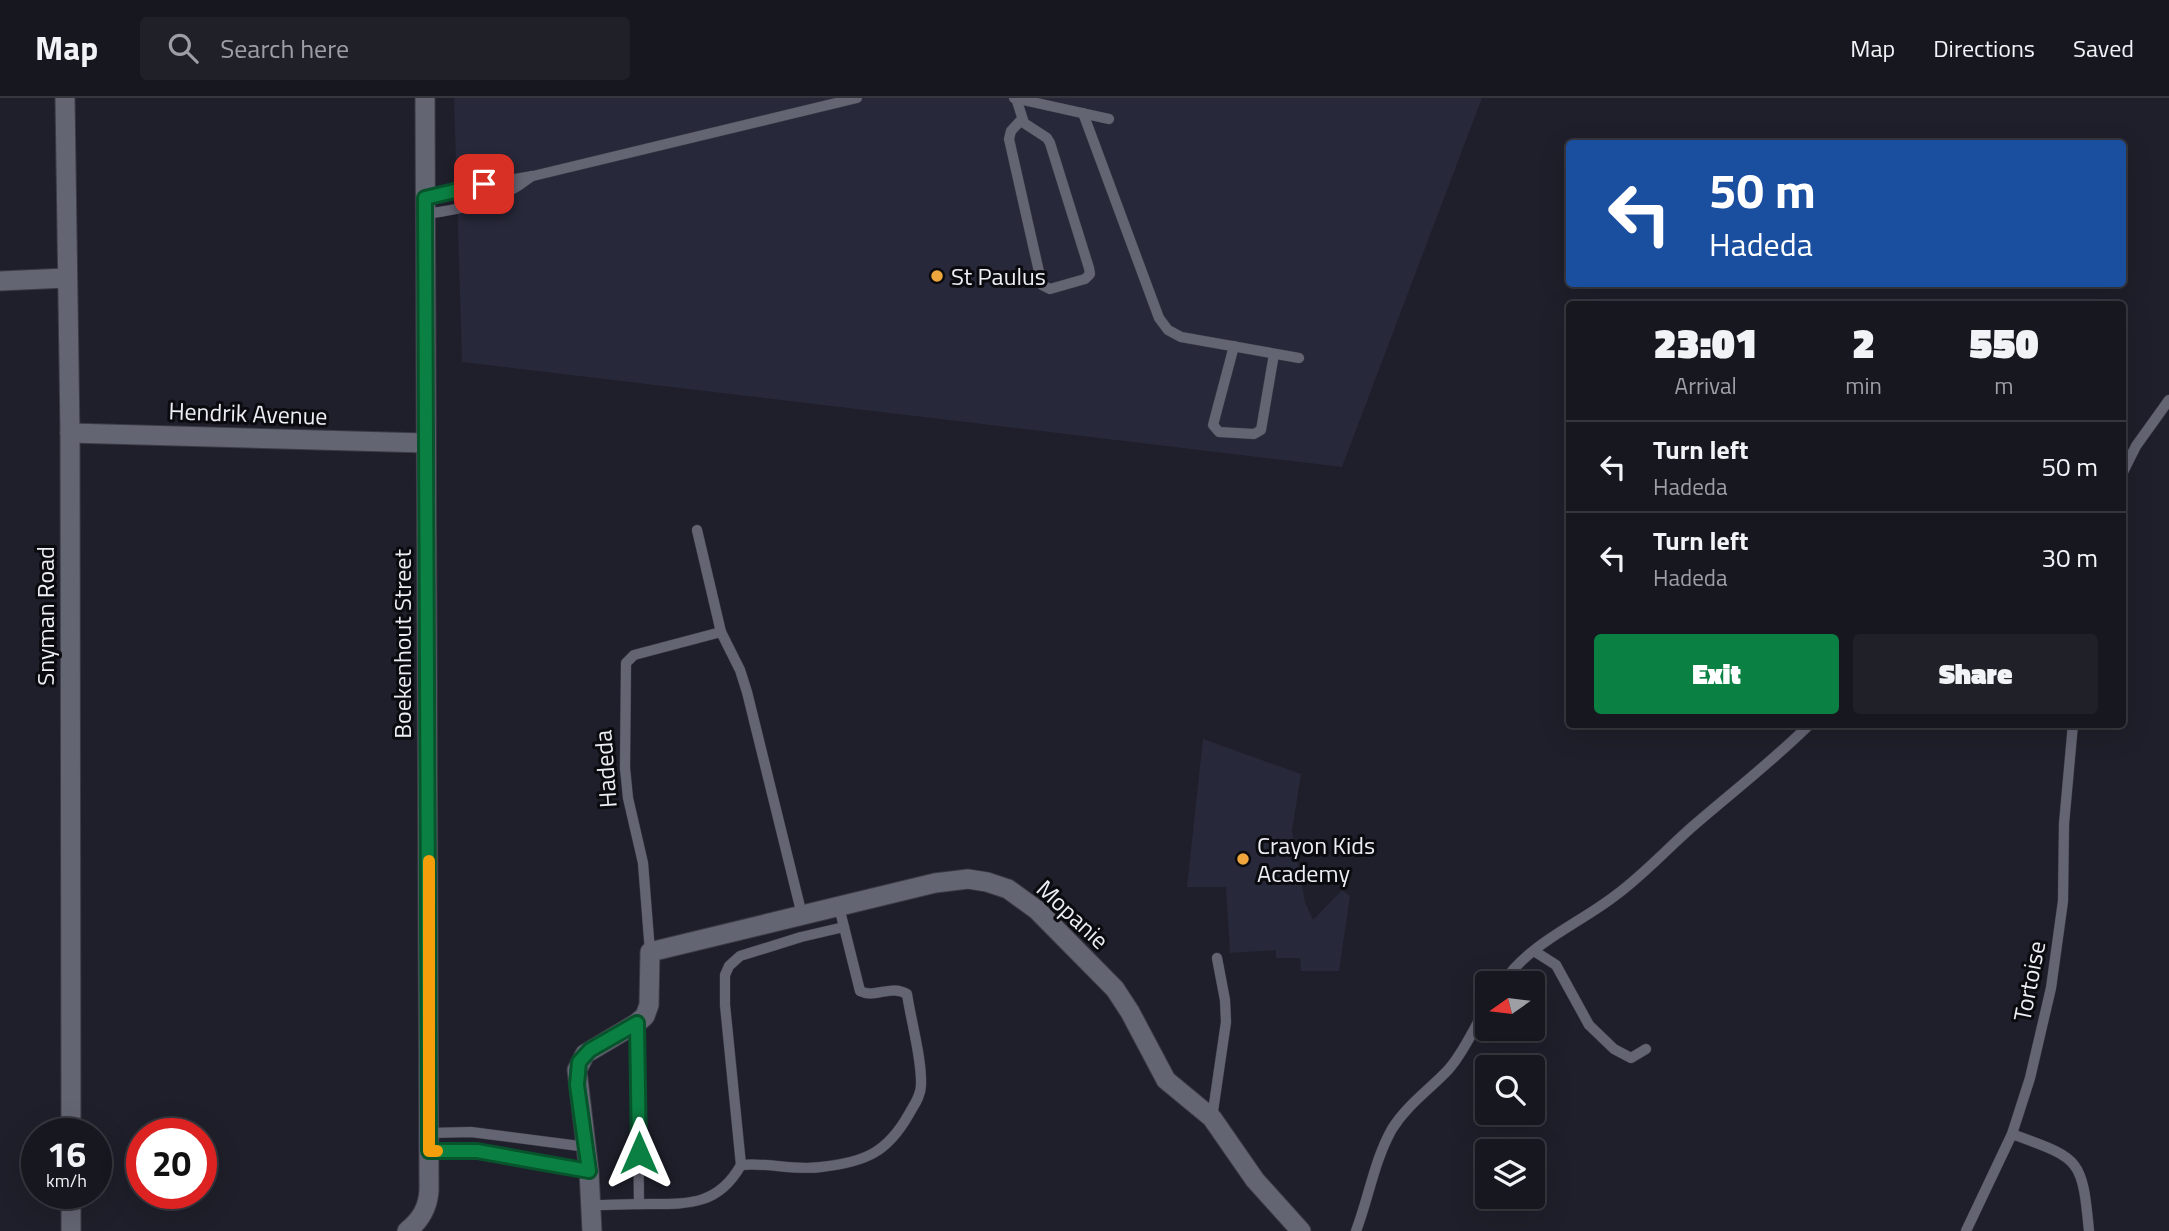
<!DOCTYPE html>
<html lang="en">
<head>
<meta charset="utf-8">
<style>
	:root { --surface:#171720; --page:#202029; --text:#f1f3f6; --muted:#9e9fa5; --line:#36363e; --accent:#0b8043 }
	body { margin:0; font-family:"Titillium Web",sans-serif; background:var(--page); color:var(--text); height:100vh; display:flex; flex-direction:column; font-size:26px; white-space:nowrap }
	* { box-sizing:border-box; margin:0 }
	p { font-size:23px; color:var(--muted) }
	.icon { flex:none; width:38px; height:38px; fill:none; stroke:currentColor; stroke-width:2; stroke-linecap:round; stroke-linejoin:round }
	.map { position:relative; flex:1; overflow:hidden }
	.sheet { position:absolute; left:1566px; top:203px; width:560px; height:427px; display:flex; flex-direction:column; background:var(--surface); border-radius:7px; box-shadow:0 7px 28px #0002,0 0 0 2px var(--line) }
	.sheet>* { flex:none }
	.guide { position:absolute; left:1566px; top:42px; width:560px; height:147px; border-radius:7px; box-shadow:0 7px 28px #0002,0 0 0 2px var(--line); background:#1a4fa0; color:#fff; overflow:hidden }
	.needle { width:46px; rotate:256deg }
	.controls { position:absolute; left:1475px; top:873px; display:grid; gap:14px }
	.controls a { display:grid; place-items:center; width:70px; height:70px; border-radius:7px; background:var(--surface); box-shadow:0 7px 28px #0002,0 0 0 2px var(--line); font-size:35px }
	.speed { position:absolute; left:21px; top:1020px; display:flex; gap:14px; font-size:35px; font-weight:700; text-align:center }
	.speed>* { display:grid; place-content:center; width:91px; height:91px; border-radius:50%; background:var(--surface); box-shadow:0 7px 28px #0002,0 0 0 2px var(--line); line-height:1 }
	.speed small { font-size:18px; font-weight:400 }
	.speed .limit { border:10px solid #d22; background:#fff; color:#111 }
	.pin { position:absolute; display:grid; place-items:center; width:60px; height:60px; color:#fff; margin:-30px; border-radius:14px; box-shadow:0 4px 10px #0006 }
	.me { position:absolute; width:77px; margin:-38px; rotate:0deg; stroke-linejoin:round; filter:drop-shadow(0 0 5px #0008) }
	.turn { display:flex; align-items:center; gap:24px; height:147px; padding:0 28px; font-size:32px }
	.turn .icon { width:91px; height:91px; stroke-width:2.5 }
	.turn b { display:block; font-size:49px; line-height:60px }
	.eta { display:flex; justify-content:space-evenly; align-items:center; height:119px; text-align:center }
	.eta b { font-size:42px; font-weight:800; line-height:49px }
	.button { display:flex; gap:14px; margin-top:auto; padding:14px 28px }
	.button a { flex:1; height:80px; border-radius:7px; background:var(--accent); color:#fff; font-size:28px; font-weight:800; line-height:80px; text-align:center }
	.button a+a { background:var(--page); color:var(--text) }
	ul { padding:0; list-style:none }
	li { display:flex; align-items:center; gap:21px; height:91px; padding:0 28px; border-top:2px solid var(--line) }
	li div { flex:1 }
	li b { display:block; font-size:26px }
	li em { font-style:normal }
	header { display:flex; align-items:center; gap:42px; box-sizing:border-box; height:98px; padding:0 35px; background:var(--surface); border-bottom:2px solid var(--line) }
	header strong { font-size:33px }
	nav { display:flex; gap:38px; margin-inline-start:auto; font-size:24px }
	.search { width:490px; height:63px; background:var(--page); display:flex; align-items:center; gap:18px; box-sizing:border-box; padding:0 24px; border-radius:7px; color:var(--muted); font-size:26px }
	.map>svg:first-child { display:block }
	.built { fill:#272839 }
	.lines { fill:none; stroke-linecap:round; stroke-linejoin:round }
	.service-casing { stroke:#3b3b45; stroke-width:11 }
	.minor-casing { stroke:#3b3b45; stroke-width:21 }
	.service { stroke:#646573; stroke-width:10 }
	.minor { stroke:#646573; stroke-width:19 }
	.route-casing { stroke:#07532c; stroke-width:18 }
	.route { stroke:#0b8043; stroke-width:12 }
	.slow { stroke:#f59e0b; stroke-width:12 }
	.poi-dot { fill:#efa73d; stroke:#0a0a0f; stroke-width:2.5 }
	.labels { text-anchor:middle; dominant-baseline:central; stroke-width:6; stroke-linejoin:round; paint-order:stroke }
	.poi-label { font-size:24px; fill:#ecedf5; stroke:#0a0a0f; text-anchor:start }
	.street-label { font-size:24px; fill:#ecedf5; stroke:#0a0a0f }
</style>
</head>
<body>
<header>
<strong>Map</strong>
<div class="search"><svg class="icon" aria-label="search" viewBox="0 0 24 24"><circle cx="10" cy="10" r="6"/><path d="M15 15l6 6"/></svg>Search here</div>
<nav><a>Map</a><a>Directions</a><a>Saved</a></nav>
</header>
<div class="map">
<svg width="2169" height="1133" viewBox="0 0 2169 1133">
	<rect width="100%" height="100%" fill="#1f1f2b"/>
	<g class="built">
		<polygon points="454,0 1482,0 1342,369 462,264"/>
		<polygon points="1203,641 1301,676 1292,733 1305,804 1313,822 1342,792 1350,798 1339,873 1301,873 1300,860 1276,860 1276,852 1230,855 1226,789 1187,789"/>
	</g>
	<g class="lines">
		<g class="service-casing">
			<g id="service">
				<polyline points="1014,0 1109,21"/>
				<polyline points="1016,0 1024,25 1047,40 1050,45 1089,170 1090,176 1085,181 1050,191 1042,187 1009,41 1011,33 1022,21"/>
				<polyline points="1083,15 1159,220 1168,232 1181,239 1299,260"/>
				<polyline points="425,99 484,86 533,78 857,0"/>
				<path d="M 426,116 C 470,109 496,106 532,78"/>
				<polyline points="1234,248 1213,327 1219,334 1254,336 1261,332 1274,256"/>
				<polyline points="2123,374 2136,348 2169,302"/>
				<polyline points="697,432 721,534"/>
				<polyline points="1534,853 1556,867 1589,927 1614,951 1631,960 1646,951"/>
				<polyline points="650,854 643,765 628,700 625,670 626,565 634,557 721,534 740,572 747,594 802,817"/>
				<path d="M 1502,886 C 1529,845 1579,826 1616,797 C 1643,777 1667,751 1692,729 C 1731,695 1773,663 1810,626"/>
				<polyline points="637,925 639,1106"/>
				<polyline points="1212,1020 1226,924 1225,902 1217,860"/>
				<polyline points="429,1035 471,1034 587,1049"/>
				<path d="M 2012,1036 C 2080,1061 2082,1059 2089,1133"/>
				<polyline points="429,1053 477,1053 589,1072"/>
				<path d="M 741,1067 C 768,1064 794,1073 821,1069 C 865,1064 887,1055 909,1016 C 914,1007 921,998 921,987 C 922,961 911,923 907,896 C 891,886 875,901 860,893 L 839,809"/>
				<path d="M 590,1107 C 611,1107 631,1106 651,1106 C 691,1106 719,1106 741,1067 L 725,907 L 725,877 L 729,868 L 740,858 L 801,839 L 844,829"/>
				<path d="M 1356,1133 C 1369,1099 1374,1063 1392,1031 C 1407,1007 1429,992 1448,972 C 1465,953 1474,929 1488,907"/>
				<polyline points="1966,1133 2012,1036 2030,980 2051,890 2063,803 2064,726 2073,626"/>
			</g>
		</g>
		<g class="minor-casing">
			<g id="minor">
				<polyline points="65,0 70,335 71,1036"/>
				<polyline points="0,183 66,180"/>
				<polyline points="70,335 425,345"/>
				<polyline points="71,1096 71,1133"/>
				<path d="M 407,1133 C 421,1122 428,1110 429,1092 L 425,0"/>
				<polyline points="592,1133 589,1073 577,972 585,956 637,925 645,918 649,907 650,854 935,785 968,781 987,784 1008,791 1037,812 1115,891 1130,914 1166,982 1212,1020 1255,1082 1301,1133"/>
			</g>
		</g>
		<use href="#service" class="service"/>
		<use href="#minor" class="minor"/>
	</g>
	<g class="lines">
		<g class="route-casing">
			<polyline id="route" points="484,86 425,100 429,1053 477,1053 589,1073 577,987 579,964 590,952 637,925 639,1055"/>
		</g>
		<use href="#route" class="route"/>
		<polyline class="slow" points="429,763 429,1053 437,1053"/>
	</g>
	<g class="poi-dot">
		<circle cx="937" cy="178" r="7"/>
		<circle cx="1243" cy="761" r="7"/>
	</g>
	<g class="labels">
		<g class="poi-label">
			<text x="951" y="178">St Paulus</text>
			<text x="1257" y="747">Crayon Kids<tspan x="1257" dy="28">Academy</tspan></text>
		</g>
		<g class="street-label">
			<text transform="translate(248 315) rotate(2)">Hendrik Avenue</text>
			<text transform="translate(45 518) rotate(-90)">Snyman Road</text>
			<text transform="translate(402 546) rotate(-90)">Boekenhout Street</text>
			<text transform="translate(605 671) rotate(-94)">Hadeda</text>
			<text transform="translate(1073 816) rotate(43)">Mopanie</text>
			<text transform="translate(2029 883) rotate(-79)">Tortoise</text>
		</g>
	</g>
</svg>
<div class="controls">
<a><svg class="needle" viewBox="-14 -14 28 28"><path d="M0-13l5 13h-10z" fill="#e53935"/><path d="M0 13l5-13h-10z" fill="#9e9fa5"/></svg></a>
<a><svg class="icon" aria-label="search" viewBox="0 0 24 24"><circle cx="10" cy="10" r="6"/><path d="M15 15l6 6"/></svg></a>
<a><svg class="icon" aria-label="layers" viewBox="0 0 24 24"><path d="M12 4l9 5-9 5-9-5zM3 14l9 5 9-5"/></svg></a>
</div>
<div class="speed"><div>16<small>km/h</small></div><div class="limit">20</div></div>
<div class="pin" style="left:484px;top:86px;background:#d93025"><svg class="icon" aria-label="arrive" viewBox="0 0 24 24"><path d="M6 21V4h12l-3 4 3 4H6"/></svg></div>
<svg class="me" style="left:639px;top:1055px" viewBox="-20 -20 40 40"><path d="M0-17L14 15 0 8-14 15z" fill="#0b8043" stroke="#fff" stroke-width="4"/></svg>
<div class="guide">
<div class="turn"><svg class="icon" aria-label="left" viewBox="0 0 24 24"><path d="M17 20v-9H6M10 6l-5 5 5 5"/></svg><div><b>50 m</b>Hadeda</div></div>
</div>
<section class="sheet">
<div class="eta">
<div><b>23:01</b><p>Arrival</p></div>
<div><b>2</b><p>min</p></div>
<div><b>550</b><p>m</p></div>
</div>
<ul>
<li><svg class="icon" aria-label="left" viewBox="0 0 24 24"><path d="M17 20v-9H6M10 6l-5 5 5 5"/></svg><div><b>Turn left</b><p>Hadeda</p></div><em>50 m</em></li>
<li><svg class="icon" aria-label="left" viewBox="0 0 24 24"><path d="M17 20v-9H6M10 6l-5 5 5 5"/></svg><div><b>Turn left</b><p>Hadeda</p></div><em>30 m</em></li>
</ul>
<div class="button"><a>Exit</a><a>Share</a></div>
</section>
</div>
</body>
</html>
